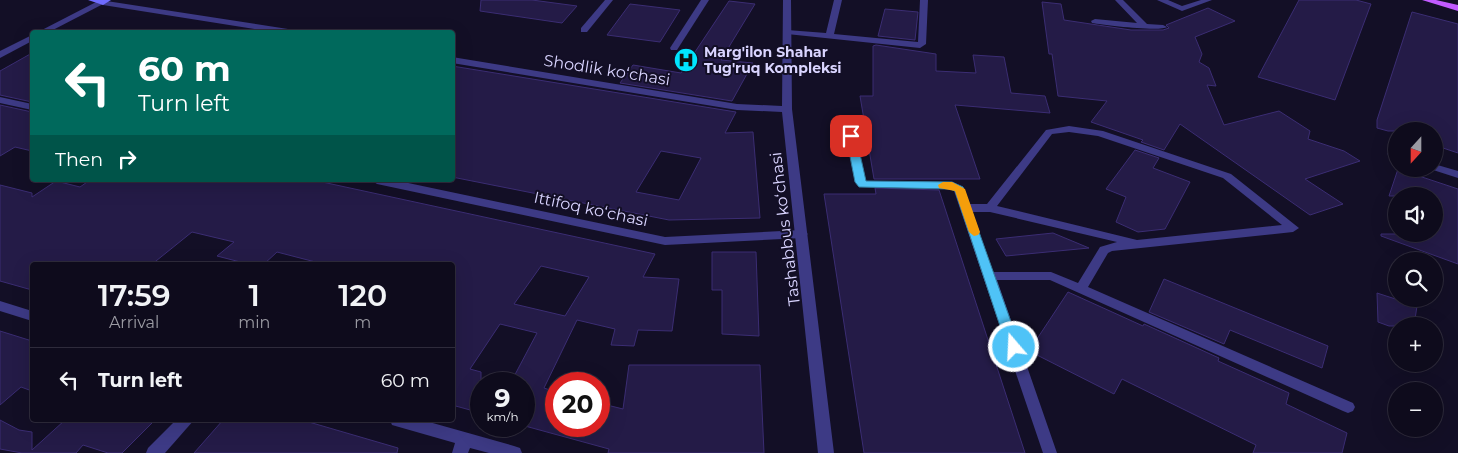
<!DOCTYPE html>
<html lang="en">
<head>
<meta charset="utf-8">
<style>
	:root { --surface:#0e0b1c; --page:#171425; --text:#f1f3f6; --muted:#9b9ba3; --line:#2e2b3b }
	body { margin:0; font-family:Montserrat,sans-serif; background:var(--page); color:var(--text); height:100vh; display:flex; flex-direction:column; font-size:19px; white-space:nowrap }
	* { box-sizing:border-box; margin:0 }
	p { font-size:16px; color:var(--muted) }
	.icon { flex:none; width:28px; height:28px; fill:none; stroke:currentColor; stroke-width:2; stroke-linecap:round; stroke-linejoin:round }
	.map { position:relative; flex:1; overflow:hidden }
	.sheet { position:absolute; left:30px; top:262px; width:425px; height:160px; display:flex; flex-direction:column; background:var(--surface); border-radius:5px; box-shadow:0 5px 20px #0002,0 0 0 1px var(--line) }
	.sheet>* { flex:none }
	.guide { position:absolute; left:30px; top:30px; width:425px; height:152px; border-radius:5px; box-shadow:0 5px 20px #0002,0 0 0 1px var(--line); background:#00695c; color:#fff; overflow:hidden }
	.needle { width:32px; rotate:201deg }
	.buttons { position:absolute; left:1388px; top:122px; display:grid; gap:10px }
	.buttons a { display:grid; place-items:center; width:55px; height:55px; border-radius:50%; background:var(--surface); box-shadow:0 5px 20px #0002,0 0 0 1px var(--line); font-size:25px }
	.speed { position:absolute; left:470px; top:372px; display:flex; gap:10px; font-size:25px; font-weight:700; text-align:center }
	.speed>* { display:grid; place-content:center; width:65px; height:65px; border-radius:50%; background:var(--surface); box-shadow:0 5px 20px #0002,0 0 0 1px var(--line); line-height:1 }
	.speed small { font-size:12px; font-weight:400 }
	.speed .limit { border:8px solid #d22; background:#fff; color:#111 }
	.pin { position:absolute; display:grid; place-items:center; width:42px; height:42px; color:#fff; margin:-21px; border-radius:10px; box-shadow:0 2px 8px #0006 }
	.me { position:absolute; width:55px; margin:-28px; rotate:341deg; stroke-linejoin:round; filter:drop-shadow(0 0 4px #0008) }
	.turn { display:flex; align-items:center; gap:18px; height:105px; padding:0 25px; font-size:22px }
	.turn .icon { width:65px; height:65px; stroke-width:2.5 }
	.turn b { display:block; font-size:35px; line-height:42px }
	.then { display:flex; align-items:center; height:48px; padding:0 25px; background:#0003; gap:10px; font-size:19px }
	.eta { display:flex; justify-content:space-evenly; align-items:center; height:85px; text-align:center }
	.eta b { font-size:30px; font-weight:600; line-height:35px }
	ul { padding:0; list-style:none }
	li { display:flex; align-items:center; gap:15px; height:65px; padding:0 25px; border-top:1px solid var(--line) }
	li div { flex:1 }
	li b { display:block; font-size:19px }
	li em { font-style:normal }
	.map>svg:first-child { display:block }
	.building { fill:#241b47; stroke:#3b2d73; fill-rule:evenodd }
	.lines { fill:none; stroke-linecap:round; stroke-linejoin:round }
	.service { fill:#3d3a85; fill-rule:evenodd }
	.minor { fill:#3d3a85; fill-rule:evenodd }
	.tertiary { fill:#3d3a85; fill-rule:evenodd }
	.secondary { fill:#6f6bff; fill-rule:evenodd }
	.primary { fill:#c25bff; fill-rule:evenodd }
	.route { fill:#4fc3f7; stroke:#337fa1 }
	.slow { fill:#f59e0b }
	.labels { text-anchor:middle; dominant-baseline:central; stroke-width:4; stroke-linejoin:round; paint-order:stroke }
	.far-poi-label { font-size:14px; font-weight:bold; fill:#d9d4ff; stroke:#130f26; text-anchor:start }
	.street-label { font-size:16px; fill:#d9d4ff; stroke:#130f26 }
</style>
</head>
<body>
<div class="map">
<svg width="1458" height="453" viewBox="0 0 1458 453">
	<rect width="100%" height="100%" fill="#130f26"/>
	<g class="building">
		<polygon points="481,0 532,0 577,6 562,23 480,11"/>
		<polygon points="1299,0 1356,0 1371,4 1335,100 1258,77"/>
		<polygon points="729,1 755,4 721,60 753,63 732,101 620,83 633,65 681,73"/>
		<polygon points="1042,2 1061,4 1064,20 1131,30 1163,30 1169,28 1166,25 1208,8 1235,21 1195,37 1202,54 1199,62 1209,68 1216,86 1207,85 1224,125 1279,111 1310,131 1308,139 1344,151 1360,161 1305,179 1343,204 1310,215 1180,124 1164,150 1141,142 1143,140 1091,122 1107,101 1058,96 1052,54 1049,54"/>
		<polygon points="630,4 680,10 660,42 607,35"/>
		<polygon points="885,9 918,12 915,40 878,36"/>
		<polygon points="1412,12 1458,24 1458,153 1434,145 1434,131 1388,131 1377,128 1377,120"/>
		<polygon points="876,45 936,54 936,71 976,73 973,55 1004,57 1011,93 1045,96 1050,113 955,105 980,179 874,179 860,96 873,96 873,46"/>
		<polygon points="32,53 32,102 0,95 0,71"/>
		<path d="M 452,66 L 736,112 L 725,133 L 753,132 L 760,218 L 669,220 L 452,177 ZM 661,151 L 701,158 L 679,200 L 636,192 Z"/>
		<polygon points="0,105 32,112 32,151 15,147 0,156"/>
		<polygon points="1135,150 1159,158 1153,168 1190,182 1165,229 1138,232 1116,222 1126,197 1106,189"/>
		<polygon points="1398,169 1458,189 1458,264 1381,236 1381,234 1434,234 1434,196 1389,196"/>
		<path d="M 90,180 L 313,180 L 655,254 L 643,277 L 679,279 L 672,331 L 638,330 L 634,346 L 611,345 L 615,329 L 577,320 L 544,388 L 556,392 L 556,426 L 599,426 L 599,403 L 623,409 L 629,365 L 760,365 L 764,453 L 608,453 L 609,449 L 525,426 L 524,429 L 524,384 L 510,384 L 537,333 L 500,324 L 470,369 L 481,372 L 481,413 L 452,405 L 452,265 L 327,265 L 277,252 L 263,265 L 252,265 L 217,256 L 234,242 L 192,232 L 151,265 L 32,265 L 32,290 L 0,281 L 0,185 L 32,193 L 32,197 L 56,181 L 80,187 ZM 541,266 L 589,277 L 565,316 L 514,304 Z"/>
		<polygon points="875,188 939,190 1025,453 864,453 824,194 876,194"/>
		<polygon points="1053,233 1089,248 1006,256 996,239"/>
		<polygon points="712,252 756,252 759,336 722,334 722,290 712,290"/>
		<polygon points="1164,279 1328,346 1322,368 1230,330 1224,344 1149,312"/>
		<polygon points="1068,292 1143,326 1144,324 1219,358 1218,361 1289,393 1286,404 1347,433 1342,453 1253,453 1256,445 1122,379 1114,394 1029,351"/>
		<polygon points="1377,293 1417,306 1414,326 1389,326 1378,322"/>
		<polygon points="0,331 32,341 32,391 21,387 0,405"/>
		<polygon points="0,420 19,430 32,432 32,450 65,420 155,420 122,453 108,453 83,445 76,453 22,453 0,449"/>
		<polygon points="223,420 302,420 398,448 397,453 194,453"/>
	</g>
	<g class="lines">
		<g class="service">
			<polygon points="605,0 613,0 587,32 581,32 581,28"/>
			<polygon points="701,0 709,0 677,50 671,50 670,48"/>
			<polygon points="834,0 842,0 834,34 918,42 920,0 928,0 926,44 920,48 787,34 783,32 787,30 826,33"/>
			<path d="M 1115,0 L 1123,0 L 1147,24 L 1163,25 L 1167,27 C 1160,32 1104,25 1092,23 L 1091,21 L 1095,19 L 1137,23 Z"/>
			<polygon points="1157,0 1168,0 1182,6 1201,0 1212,0 1182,11"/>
			<path d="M 1069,126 L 1103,131 L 1231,174 L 1299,228 L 1293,232 L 1112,251 L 1108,253 L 1088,287 L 1353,403 L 1355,407 L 1353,411 L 1348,413 L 1343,411 L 1050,280 L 997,280 L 1057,453 L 1043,453 L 954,191 L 950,188 L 859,186 L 855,182 L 846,135 L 851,132 L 856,135 L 865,181 L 952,182 L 963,187 L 970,204 L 987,204 L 1046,130 ZM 1069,132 L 1098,136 L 1223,178 L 1282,225 L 1137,240 L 997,206 L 1052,134 ZM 972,212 L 990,212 L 1117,242 L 1100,247 L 1078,283 L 1051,272 L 993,272 Z"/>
			<polygon points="1392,151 1396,152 1396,158 1387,154"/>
			<polygon points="1434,164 1458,171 1458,178 1430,169 1434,169"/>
		</g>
		<g class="minor">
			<polygon points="100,0 107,2 49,32 38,32"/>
			<polygon points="32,35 32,41 0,58 0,51"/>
			<polygon points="0,97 32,104 32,110 0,103"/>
			<polygon points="371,180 394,180 665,237 802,230 808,234 802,238 665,245 377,184"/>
			<polygon points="0,301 32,311 32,321 0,311"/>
			<polygon points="176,420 194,420 165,453 146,453 148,448"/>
			<polygon points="390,420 422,420 514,446 520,448 522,453 489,453 470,448 468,453 452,453 455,443 392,425"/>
		</g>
		<g class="tertiary">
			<polygon points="100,0 288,29 293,32 274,32 103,5 99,2"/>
			<polygon points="783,0 791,0 792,109 834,453 818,453 782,112 737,110 452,63 452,57 737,104 782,106"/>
		</g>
		<polygon class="secondary" points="88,0 111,0 103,5"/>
		<polygon class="primary" points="1422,0 1436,0 1458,5 1458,11"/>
	</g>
	<polygon class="route" points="848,133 855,133 856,136 866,181 952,182 963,187 1020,347 1018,351 1014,352 1009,351 1007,347 955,191 950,189 859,187 855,182 846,136"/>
	<polygon class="slow" points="952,182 965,189 980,232 978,235 974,236 969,232 955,191 939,188 938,185 943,182"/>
	<defs>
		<g id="hospital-disc" transform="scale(1.25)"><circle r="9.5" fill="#00e5ff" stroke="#130f26"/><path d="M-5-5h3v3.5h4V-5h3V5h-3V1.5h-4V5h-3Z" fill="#111"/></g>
	</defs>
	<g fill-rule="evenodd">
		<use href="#hospital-disc" x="686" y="60"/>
	</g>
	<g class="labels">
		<g class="far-poi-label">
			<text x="704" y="52">Marg'ilon Shahar<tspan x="704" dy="16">Tug'ruq Kompleksi</tspan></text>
		</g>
		<g class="street-label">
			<text transform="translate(607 70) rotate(9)">Shodlik koʻchasi</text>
			<text transform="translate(591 209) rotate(12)">Ittifoq koʻchasi</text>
			<text transform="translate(785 229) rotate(-97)">Tashabbus koʻchasi</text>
		</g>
	</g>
</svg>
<div class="buttons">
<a><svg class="needle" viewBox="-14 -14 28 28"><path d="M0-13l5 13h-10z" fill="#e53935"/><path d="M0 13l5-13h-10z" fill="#9b9ba3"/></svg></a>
<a><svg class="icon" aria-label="sound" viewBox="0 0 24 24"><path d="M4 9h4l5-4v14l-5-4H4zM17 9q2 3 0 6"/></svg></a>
<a><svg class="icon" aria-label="search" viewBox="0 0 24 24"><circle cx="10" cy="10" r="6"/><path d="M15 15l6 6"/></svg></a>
<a>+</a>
<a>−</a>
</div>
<div class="speed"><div>9<small>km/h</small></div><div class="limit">20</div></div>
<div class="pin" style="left:851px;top:136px;background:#d93025"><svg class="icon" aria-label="arrive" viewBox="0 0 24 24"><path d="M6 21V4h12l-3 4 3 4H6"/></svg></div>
<svg class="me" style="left:1014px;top:347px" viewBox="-20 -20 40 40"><circle r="17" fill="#4fc3f7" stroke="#fff" stroke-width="3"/><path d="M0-11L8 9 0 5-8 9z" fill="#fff"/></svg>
<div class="guide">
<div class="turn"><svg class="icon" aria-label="left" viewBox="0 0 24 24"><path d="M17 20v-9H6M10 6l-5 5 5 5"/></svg><div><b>60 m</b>Turn left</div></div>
<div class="then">Then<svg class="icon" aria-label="right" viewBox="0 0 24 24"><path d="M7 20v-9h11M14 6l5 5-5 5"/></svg></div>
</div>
<section class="sheet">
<div class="eta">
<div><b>17:59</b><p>Arrival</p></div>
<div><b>1</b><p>min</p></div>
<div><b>120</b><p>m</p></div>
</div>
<ul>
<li><svg class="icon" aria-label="left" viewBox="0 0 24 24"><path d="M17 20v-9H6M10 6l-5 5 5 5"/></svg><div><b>Turn left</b></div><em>60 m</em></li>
</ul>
</section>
</div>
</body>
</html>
